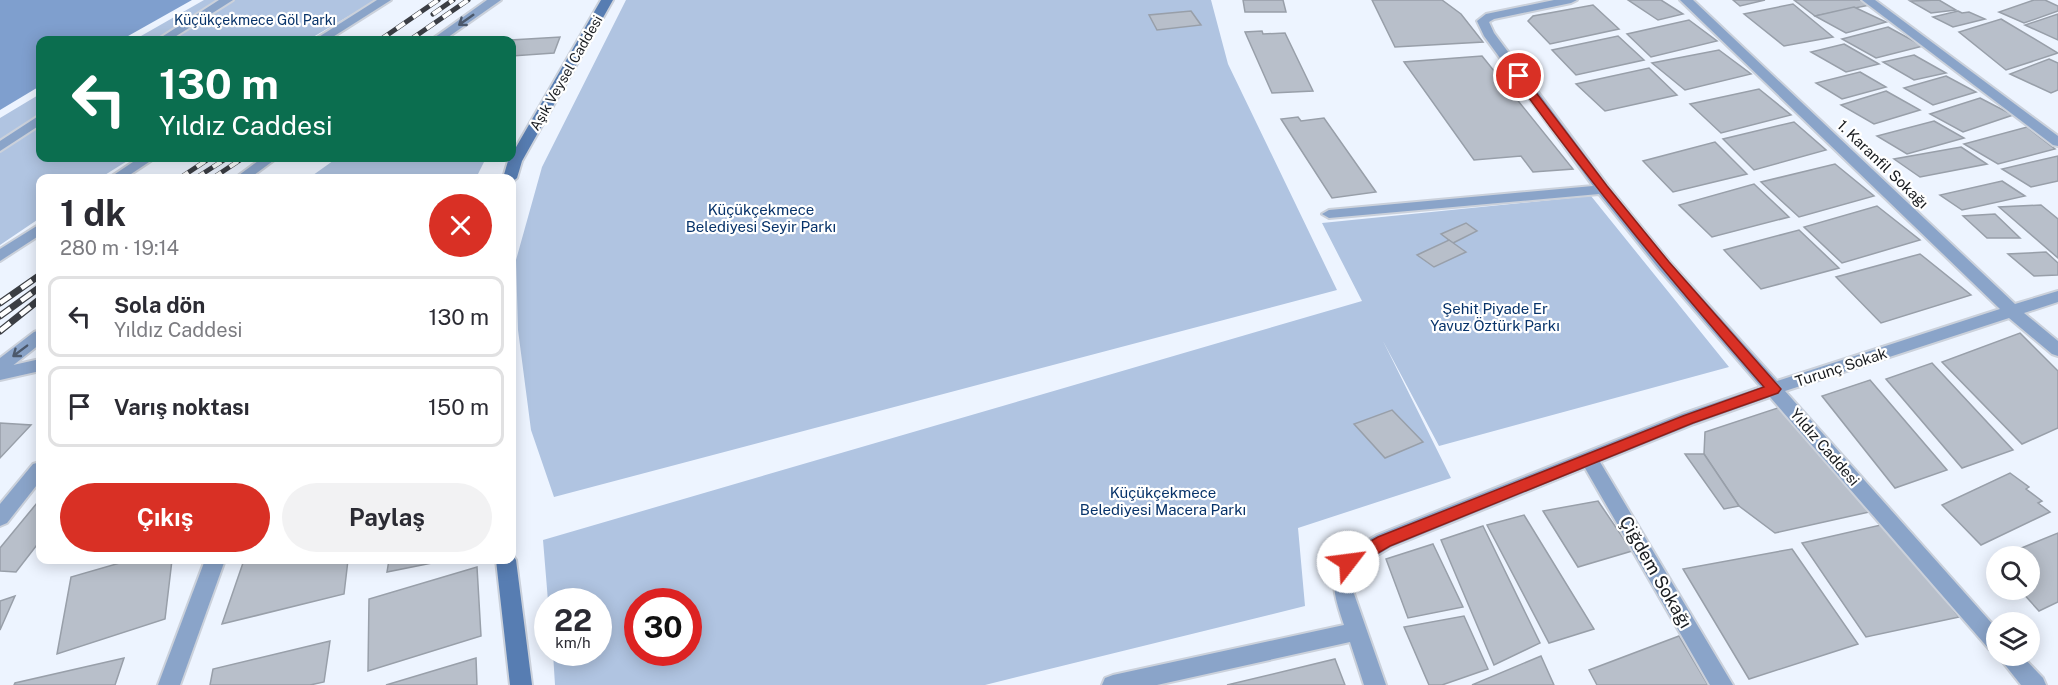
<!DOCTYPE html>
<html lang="tr">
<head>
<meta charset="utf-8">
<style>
	:root { --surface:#fff; --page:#f2f2f3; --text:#2b2b33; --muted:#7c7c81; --line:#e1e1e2; --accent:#d93025 }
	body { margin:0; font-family:"Public Sans",sans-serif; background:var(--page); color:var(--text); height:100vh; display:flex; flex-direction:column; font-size:22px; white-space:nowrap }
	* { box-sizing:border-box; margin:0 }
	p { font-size:20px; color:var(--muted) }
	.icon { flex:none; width:33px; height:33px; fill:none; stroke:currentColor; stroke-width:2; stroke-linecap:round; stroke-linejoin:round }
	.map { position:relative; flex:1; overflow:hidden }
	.panel { position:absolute; left:36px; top:174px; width:480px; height:390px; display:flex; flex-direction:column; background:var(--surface); border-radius:12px; box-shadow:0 3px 15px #0003 }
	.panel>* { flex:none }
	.guide { position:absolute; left:36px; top:36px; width:480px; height:126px; border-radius:12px; box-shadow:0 3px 15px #0003; background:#0b6e4f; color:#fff; overflow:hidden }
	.tools { position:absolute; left:1986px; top:546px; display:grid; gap:12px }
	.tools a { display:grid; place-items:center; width:54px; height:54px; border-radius:50%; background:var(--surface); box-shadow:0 3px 15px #0003; font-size:30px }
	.speed { position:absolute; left:534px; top:588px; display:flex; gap:12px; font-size:30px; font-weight:700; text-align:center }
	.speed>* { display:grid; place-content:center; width:78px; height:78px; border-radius:50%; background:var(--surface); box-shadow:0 3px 15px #0003; line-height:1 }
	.speed small { font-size:15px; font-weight:400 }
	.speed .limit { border:9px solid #d22; background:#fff; color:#111 }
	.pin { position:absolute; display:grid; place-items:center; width:51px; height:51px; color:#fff; margin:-26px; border:3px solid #fff; border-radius:50%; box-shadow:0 2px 6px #0007 }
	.me { position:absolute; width:66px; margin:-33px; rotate:60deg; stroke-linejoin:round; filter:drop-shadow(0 0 4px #0008) }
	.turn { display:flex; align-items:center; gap:21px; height:126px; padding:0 24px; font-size:27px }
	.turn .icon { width:78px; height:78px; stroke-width:2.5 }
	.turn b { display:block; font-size:42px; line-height:51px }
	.round { display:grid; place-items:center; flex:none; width:63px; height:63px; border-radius:32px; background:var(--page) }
	.summary { display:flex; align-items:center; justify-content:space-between; height:102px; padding:0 24px }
	h1 { font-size:36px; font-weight:700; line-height:45px }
	.button { display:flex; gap:12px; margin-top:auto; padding:12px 24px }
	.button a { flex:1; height:69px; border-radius:36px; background:var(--accent); color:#fff; font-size:24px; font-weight:700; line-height:69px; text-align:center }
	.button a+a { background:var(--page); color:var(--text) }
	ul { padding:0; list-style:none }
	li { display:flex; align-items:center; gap:18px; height:81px; margin:0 12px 9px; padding:0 12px; border:3px solid var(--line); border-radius:12px }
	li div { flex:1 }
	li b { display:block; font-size:22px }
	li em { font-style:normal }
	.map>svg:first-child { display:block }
	.green { fill:#b0c4e1; fill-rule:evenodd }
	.water { fill:#7f9fce }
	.building { fill:#b8bfca; stroke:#989fa9; stroke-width:1.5 }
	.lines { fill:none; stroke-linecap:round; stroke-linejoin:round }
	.pedestrian-casing { stroke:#cbd1db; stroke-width:4 }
	.minor-casing { stroke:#cbd1db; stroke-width:4 }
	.tertiary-casing { stroke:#cbd1db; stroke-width:4 }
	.secondary-casing { stroke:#cbd1db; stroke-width:4 }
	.pedestrian { fill:#8aa4c9; fill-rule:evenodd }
	.minor { fill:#8aa4c9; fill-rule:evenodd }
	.tertiary { fill:#8aa4c9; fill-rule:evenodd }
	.secondary { fill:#577db2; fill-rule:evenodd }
	.rail-far1-casing { stroke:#3b3e44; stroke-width:5 }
	.rail-casing { stroke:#3b3e44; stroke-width:7 }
	.rail-far1 { stroke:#fff; stroke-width:4; stroke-dasharray:10; stroke-linecap:butt }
	.rail { stroke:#fff; stroke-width:4.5; stroke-dasharray:13; stroke-linecap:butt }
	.oneway { stroke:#4c596c }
	.route { fill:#d93025; stroke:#8d1f18; stroke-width:1.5 }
	.labels { text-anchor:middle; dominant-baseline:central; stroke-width:4.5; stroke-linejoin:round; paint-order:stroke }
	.far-park-label { font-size:14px; fill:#07336a; stroke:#fff }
	.far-street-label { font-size:14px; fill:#191c20; stroke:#fff }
	.street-label { font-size:15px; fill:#191c20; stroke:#fff }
	.park-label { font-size:15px; fill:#07336a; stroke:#fff }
	.near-street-label { font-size:18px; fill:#191c20; stroke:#fff }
</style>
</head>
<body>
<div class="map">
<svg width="2058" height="685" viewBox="0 0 2058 685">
	<rect width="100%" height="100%" fill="#edf4ff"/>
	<g class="green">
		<polygon points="204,0 376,0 308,40 134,40"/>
		<polygon points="626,0 1211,0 1228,64 1337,290 554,497 531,430 518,330 516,260 542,167"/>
		<polygon points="40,94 40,158 132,158 100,178 40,178 40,218 0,245 0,118"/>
		<polygon points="337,158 486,158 476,178 309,178"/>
		<path d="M 1591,196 L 1729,367 L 1439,446 L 1383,341 L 1451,478 L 1298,528 L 1305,606 L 985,685 L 555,685 L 553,653 L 598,652 L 598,602 L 548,601 L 543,540 L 1362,301 L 1322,223 ZM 638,602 L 688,602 L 688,652 L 638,652 Z"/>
	</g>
	<polygon class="water" points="0,0 192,0 121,40 40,40 40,86 0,110"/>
	<g class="building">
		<polygon points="1243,0 1283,0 1286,12 1245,12"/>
		<polygon points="1372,0 1442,0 1461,14 1483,42 1395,47"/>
		<polygon points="1628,0 1661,0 1683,14 1658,20"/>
		<polygon points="1733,0 1765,0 1740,6"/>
		<polygon points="1794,0 1860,0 1870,5 1815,16"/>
		<polygon points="1939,0 1956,10 1931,13 1910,1"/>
		<polygon points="2034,0 2045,0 2058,6 2058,11 2024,23 1999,12"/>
		<polygon points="1793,4 1833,37 1784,46 1744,14"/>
		<polygon points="1593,5 1619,29 1550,44 1528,21 1533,16"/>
		<polygon points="1854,7 1886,22 1846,33 1815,16"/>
		<polygon points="1191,11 1201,25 1157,30 1149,15"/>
		<polygon points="1958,11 1962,13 1969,12 1985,19 1953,27 1933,17"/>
		<polygon points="2058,14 2058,40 2025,25"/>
		<polygon points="2001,19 2058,53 2006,70 1959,32"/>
		<polygon points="1689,20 1717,41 1651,57 1627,34"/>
		<polygon points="1888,27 1923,46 1876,58 1842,39"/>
		<polygon points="1262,31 1263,34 1285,33 1313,91 1272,93 1245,32"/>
		<polygon points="1618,36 1644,60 1576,75 1552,50"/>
		<polygon points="560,37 554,53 512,56 511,40"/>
		<polygon points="1844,44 1879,64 1846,72 1811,52"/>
		<polygon points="1719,50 1751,74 1685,90 1652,63"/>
		<polygon points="1914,55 1946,73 1914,80 1883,62"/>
		<polygon points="1482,56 1573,169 1533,172 1521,156 1474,160 1404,62"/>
		<polygon points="2049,59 2058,63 2058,90 2051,93 2010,74"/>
		<polygon points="1649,68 1677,95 1605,111 1576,84"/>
		<polygon points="1860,72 1886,87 1842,99 1816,83"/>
		<polygon points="1946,76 1976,92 1933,105 1904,88"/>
		<polygon points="1759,89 1791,115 1721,133 1690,104"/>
		<polygon points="1886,91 1920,110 1874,124 1841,105"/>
		<polygon points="1980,98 2013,115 1963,132 1930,114"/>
		<polygon points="1298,117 1301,121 1324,118 1376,192 1332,198 1281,119"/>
		<polygon points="1934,121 1964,138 1907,154 1877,136"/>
		<polygon points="1794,122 1826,150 1754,170 1723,139"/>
		<polygon points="2027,127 2055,149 1998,164 1964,144"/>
		<polygon points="1715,142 1747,174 1673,192 1643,161"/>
		<polygon points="1961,147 1987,164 1920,177 1894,159"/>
		<polygon points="2058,156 2058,181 2031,187 2002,169"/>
		<polygon points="1835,164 1874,196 1799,217 1761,182"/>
		<polygon points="2002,181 2025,196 1962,210 1940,195"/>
		<polygon points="1754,184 1789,217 1712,237 1679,205"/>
		<polygon points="2041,205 2058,219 2058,258 1999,207"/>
		<polygon points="1877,206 1920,240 1842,263 1804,227"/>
		<polygon points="1995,214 2020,238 1987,238 1963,216"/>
		<polygon points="1466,223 1477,231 1453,243 1441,234"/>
		<polygon points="1799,230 1839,268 1761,289 1724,250"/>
		<polygon points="1449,240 1466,252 1434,267 1417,255"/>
		<polygon points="2046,252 2058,263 2058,275 2034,276 2008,254"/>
		<polygon points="1920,254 1971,295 1881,323 1836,277"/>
		<polygon points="2020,333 2058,371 2058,428 2022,444 1942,362"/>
		<polygon points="1932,363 2013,450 1962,468 1886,379"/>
		<polygon points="1870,380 1947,470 1895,488 1822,396"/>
		<polygon points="1784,406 1869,512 1775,533 1739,506 1704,454 1705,432"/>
		<polygon points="1392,410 1423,442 1385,458 1354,424"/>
		<polygon points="0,423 31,425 0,458"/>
		<polygon points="1685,454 1704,454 1739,506 1724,509"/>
		<polygon points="2010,473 2029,487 2026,489 2042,501 2038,503 2050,512 1981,545 1942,505"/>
		<polygon points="1598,501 1632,551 1578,567 1543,511"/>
		<polygon points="37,503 40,503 40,541 16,572 0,571 0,548"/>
		<polygon points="1524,515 1594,629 1549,643 1487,525"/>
		<polygon points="1885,524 1959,617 1866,637 1802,543"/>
		<polygon points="1483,526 1540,643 1494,665 1441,540"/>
		<polygon points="2058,533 2058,602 2039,611 2020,590 2030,590 2030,556 2002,556"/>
		<polygon points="1433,544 1463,607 1408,618 1386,559"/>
		<polygon points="1792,549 1858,644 1749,679 1683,569"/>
		<polygon points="130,560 172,560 165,619 57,654 71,577"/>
		<polygon points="244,560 348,560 344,594 222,624"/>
		<polygon points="389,560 447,560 387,572"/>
		<polygon points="477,567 481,636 368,671 369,599"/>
		<polygon points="15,596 0,630 0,601"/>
		<polygon points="1464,616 1488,669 1442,685 1429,685 1404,627"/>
		<polygon points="1679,636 1708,685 1597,685 1589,670"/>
		<polygon points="330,641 324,682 310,685 210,685 213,669"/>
		<polygon points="1541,656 1554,685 1472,685"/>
		<polygon points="124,658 115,685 14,685 15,683"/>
		<polygon points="476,658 477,685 386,685"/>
		<polygon points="1335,659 1345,685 1227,685"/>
	</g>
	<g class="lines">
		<g class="pedestrian-casing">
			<g id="pedestrian">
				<polygon points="219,0 233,0 170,40 157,40"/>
				<polygon points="40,115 40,125 0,151 0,141"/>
			</g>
		</g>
		<g class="minor-casing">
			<g id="minor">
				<path d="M 1554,0 L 1577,0 L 1571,3 L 1494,19 L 1489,22 L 1494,33 L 1608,186 L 1669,261 L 1777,381 L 2000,309 L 1680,0 L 1693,0 L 2015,304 L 2058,291 L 2058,302 L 2024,313 L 2058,341 L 2058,356 L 2052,354 L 2009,318 L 1785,391 L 1996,628 L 1996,651 L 1989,649 L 1770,397 L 1694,424 L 1600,462 L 1733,685 L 1710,685 L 1585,468 L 1391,547 L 1357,567 L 1353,591 L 1386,685 L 1364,685 L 1350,642 L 1157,685 L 1102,685 L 1105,678 L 1113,675 L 1344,625 C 1336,600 1328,582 1341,556 L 1377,535 L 1682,414 L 1761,387 L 1659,269 L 1599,194 L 1329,218 L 1322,214 L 1329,210 L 1593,186 L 1484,36 L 1477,21 L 1486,14 Z"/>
				<polygon points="40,359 40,371 0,380 0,368"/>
				<polygon points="40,462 40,481 7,523 0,526 0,504 33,464"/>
				<polygon points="205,560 225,560 180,685 158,685"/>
				<polygon points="1998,656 2022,656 2043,678 2046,685 2021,685"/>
			</g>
		</g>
		<g class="tertiary-casing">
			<g id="tertiary">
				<polygon points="377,0 391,0 328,40 314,40"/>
				<polygon points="487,0 501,0 444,40 431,40"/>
				<polygon points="1862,0 1875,0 2058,136 2058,146 2053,145"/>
				<polygon points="139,158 155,158 125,178 109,178"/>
				<polygon points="262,158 277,158 250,178 235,178"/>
				<polygon points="40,224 40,235 0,261 0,249"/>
				<polygon points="40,330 40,344 6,371 0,373 0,358 34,332"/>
			</g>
		</g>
		<g class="secondary-casing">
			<g id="secondary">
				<polygon points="601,0 613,0 522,161 517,178 512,182 512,178 503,178 508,161"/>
				<polygon points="512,554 516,560 532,685 510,685 496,560 512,560"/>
			</g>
		</g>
		<use href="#pedestrian" class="pedestrian"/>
		<use href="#minor" class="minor"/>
		<use href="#tertiary" class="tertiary"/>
		<use href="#secondary" class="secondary"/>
		<g class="rail-far1-casing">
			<g id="rail-far1">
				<polyline points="433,14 453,0"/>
				<polyline points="380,40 438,0"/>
				<polyline points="410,40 468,0"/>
				<polyline points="180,178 210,158"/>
				<polyline points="196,178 227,158"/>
				<polyline points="213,178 243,158"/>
			</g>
		</g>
		<g class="rail-casing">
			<g id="rail">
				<polyline points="0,303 40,275"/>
				<polyline points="0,316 40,287"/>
				<polyline points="0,331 40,299"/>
			</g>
		</g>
		<use href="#rail-far1" class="rail-far1"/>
		<use href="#rail" class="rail"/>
	</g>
	<defs><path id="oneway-shaft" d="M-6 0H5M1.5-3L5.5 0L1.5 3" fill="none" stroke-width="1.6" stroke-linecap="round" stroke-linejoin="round" transform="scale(1.5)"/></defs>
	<g class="oneway">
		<use href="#oneway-shaft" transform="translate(466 20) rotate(145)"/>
		<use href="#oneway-shaft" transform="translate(20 351) rotate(143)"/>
	</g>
	<path class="route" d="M 1519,73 L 1522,74 L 1607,186 L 1669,262 L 1781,389 L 1778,393 L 1693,423 L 1390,546 L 1354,567 L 1348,569 L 1342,567 L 1340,562 L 1342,557 L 1378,537 L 1683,416 L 1764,387 C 1676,286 1591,185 1513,76 Z"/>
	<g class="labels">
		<g class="far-park-label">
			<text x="255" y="20">Küçükçekmece Göl Parkı</text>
		</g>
		<g class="far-street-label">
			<text transform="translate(566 73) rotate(-60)">Aşık Veysel Caddesi</text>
		</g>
		<g class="street-label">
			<text transform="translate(1883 164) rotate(44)">1. Karanfil Sokağı</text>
			<text transform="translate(1841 367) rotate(-18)">Turunç Sokak</text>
			<text transform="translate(1825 447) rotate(49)">Yıldız Caddesi</text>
		</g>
		<g class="park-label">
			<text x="761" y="209">Küçükçekmece<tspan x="761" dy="17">Belediyesi Seyir Parkı</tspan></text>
			<text x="1495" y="308">Şehit Piyade Er<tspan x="1495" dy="17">Yavuz Öztürk Parkı</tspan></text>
			<text x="1163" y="492">Küçükçekmece<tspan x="1163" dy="17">Belediyesi Macera Parkı</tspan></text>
		</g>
		<g class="near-street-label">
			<text transform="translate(1656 572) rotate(60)">Çiğdem Sokağı</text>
		</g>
	</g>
</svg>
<div class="tools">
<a><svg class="icon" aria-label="search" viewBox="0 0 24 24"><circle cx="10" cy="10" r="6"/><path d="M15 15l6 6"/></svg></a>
<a><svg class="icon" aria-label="layers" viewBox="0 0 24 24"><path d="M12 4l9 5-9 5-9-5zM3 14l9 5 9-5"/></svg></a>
</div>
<div class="speed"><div>22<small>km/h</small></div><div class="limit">30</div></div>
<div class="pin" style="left:1519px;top:76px;background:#d93025"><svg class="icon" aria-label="arrive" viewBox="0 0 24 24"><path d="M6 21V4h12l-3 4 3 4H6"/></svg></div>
<svg class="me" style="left:1348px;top:562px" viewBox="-20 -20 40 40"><circle r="19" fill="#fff"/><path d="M0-13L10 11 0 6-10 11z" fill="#d93025"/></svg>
<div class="guide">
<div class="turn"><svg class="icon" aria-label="left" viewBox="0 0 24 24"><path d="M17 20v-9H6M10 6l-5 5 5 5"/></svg><div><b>130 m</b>Yıldız Caddesi</div></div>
</div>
<section class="panel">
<div class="summary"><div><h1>1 dk</h1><p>280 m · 19:14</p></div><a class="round" style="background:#d93025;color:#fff"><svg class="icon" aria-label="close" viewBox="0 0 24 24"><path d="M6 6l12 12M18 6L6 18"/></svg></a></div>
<ul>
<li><svg class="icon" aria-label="left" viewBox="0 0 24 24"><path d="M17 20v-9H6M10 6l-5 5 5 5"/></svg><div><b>Sola dön</b><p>Yıldız Caddesi</p></div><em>130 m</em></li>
<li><svg class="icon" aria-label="arrive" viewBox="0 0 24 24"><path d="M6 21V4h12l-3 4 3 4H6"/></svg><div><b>Varış noktası</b></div><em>150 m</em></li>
</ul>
<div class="button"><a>Çıkış</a><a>Paylaş</a></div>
</section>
</div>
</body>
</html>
